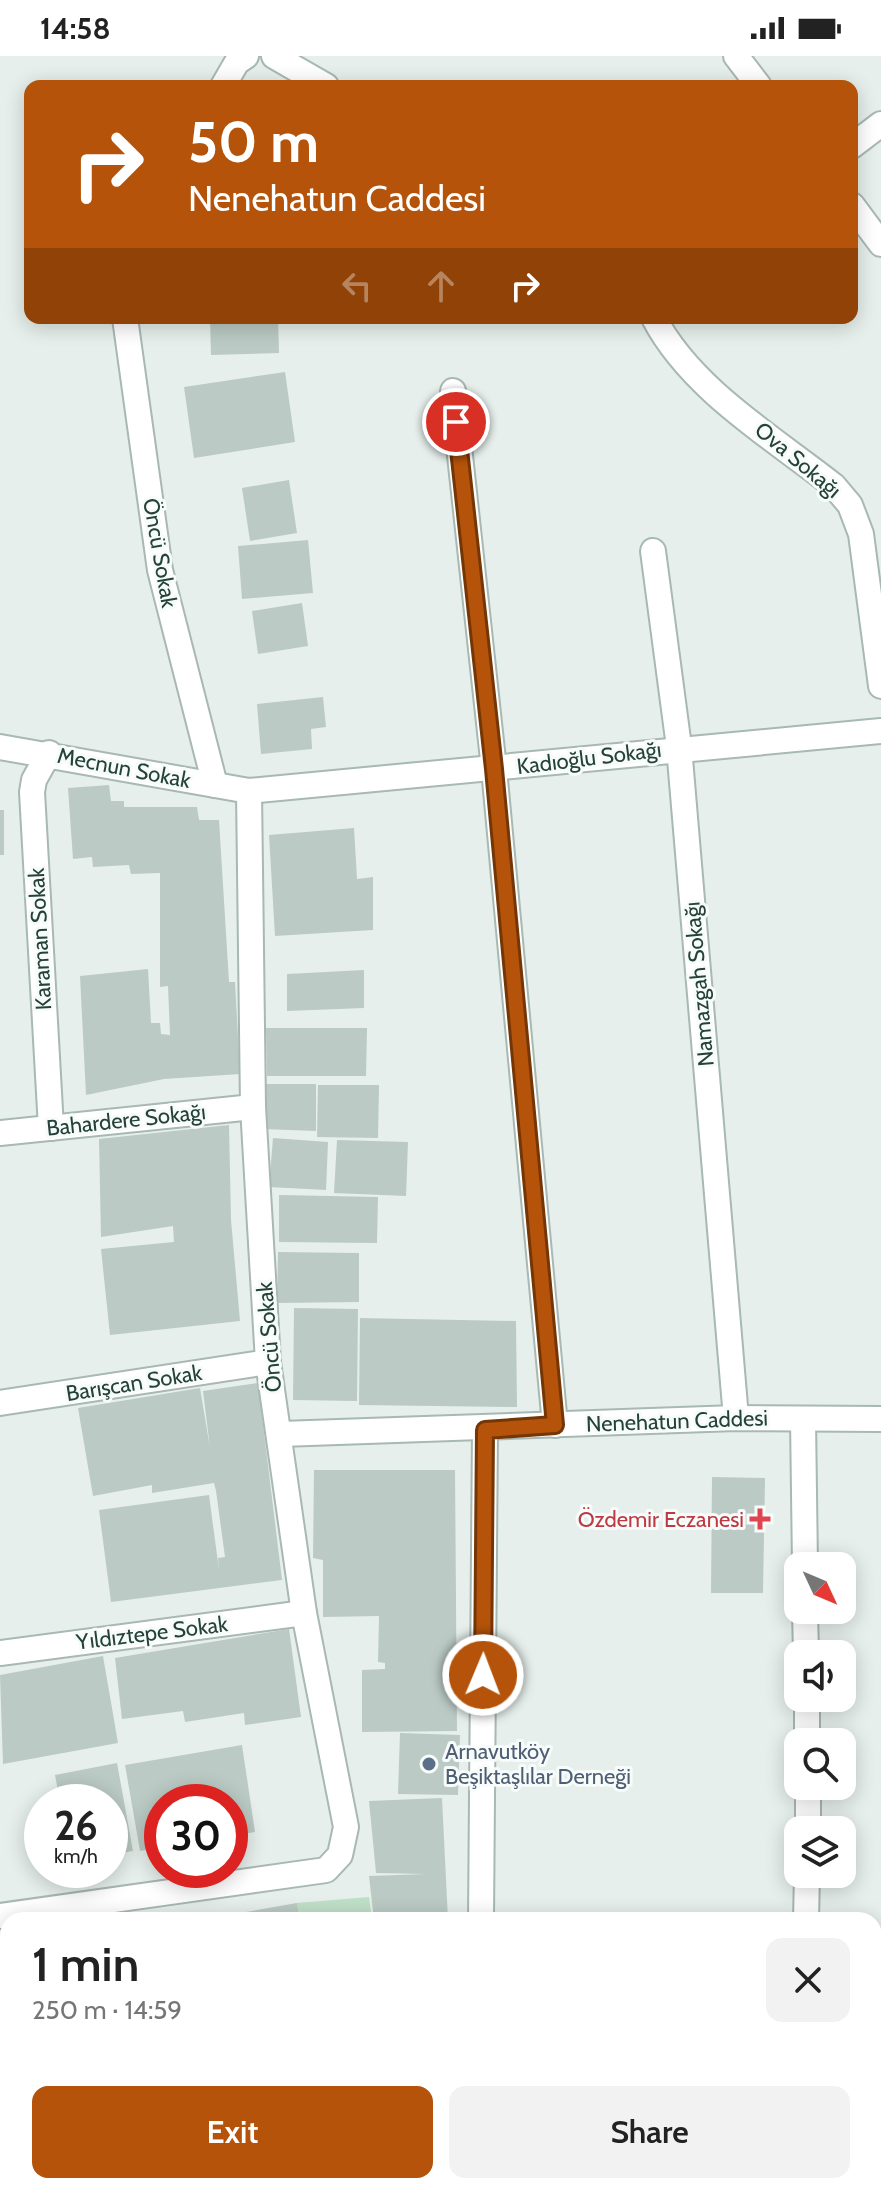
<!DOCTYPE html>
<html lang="en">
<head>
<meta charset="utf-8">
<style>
	:root { --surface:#fff; --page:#f2f2f2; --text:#222; --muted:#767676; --accent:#b45309 }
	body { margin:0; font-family:Cabin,sans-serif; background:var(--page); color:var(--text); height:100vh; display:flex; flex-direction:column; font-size:30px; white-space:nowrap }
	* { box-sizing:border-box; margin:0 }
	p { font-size:26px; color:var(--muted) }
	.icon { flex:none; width:44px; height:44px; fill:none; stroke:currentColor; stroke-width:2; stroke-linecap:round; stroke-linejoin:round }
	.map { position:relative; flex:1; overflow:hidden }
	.panel { position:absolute; left:0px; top:1856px; width:882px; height:282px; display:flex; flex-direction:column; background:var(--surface); border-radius:24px 24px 0 0; box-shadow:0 4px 20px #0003 }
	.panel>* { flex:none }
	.guide { position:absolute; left:24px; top:24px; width:834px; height:244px; border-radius:16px; box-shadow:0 4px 20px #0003; background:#b45309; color:#fff; overflow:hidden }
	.needle { width:52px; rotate:134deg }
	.tools { position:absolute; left:784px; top:1496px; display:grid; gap:16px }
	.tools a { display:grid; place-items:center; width:72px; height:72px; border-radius:16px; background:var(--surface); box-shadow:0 4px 20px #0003; font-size:40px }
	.speed { position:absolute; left:24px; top:1728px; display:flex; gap:16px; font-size:40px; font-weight:700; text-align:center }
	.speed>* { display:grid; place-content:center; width:104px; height:104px; border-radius:50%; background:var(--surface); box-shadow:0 4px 20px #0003; line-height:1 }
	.speed small { font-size:20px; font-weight:400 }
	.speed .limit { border:12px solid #d22; background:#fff; color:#111 }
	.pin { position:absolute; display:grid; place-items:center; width:68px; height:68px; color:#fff; margin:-34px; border:4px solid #fff; border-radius:50%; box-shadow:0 2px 8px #0007 }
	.me { position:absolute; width:88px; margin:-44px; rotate:1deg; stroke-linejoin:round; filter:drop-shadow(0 0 6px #0008) }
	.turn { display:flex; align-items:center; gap:28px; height:168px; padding:0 32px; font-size:36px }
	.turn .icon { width:104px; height:104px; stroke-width:2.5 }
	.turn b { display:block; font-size:56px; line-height:68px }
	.lanes { display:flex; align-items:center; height:76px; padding:0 32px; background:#0003; justify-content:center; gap:40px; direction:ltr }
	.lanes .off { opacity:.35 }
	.round { display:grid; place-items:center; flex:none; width:84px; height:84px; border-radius:16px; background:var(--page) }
	.overview { display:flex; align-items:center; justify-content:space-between; height:136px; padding:0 32px }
	h1 { font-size:48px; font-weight:600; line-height:60px }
	.primary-button { display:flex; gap:16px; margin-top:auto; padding:16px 32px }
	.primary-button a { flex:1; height:92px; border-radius:16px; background:var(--accent); color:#fff; font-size:32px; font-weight:600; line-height:92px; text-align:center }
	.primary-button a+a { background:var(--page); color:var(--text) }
	.status { display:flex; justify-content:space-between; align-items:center; height:56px; padding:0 40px; background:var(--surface); direction:ltr }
	.status svg { height:22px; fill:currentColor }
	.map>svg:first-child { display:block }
	.green { fill:#bfe0c8 }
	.building { fill:#bbcac4 }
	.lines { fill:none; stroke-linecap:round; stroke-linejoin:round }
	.minor-casing { stroke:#a8b8b2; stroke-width:28 }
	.minor { stroke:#fff; stroke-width:24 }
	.route-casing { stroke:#753606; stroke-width:20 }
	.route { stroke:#b45309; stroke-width:14 }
	.health-dot { fill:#e0444e; stroke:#f7fbf9; stroke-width:3 }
	.service-dot { fill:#5c6f8a; stroke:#f7fbf9; stroke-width:3 }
	.labels { text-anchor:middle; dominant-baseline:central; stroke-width:6; stroke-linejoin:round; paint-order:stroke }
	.street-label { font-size:22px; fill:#24423a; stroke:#f7fbf9 }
	.health-label { font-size:22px; fill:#be3a42; stroke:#f7fbf9; text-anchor:end }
	.service-label { font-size:22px; fill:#4e5e75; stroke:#f7fbf9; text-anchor:start }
</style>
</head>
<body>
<div class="status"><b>14:58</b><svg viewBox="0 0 49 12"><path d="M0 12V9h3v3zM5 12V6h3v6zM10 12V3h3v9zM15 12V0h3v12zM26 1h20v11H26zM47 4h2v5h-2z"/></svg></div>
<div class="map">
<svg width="881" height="2137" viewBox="0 0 881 2137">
	<rect width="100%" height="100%" fill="#e6efeb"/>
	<polygon class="green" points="369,1841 372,1864 300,1864 297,1847"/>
	<g class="building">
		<polygon points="210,262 278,262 279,297 211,299"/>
		<polygon points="285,316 295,386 194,402 184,331"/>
		<polygon points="289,424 297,477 250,485 242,432"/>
		<polygon points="308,484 313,537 242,543 238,490"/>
		<polygon points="302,547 308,590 258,598 252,555"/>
		<polygon points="323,641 326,671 311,673 312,693 261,698 257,648"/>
		<polygon points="109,729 111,745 124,745 124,751 197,751 199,764 219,764 229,926 235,926 240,1018 164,1023 86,1039 80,920 148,913 151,967 160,967 161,978 170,979 168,930 160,931 160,817 131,818 129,809 93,811 92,801 73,803 68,732"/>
		<rect x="0" y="754" width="4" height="45"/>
		<polygon points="354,772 357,823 373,821 373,874 275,880 269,779"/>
		<polygon points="364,914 364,952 287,955 287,918"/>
		<polygon points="266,972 367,972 366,1020 267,1020"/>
		<polygon points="262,1028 316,1028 316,1075 263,1073"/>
		<polygon points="318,1029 379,1029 378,1082 317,1081"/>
		<polygon points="229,1069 231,1164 240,1265 110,1279 101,1193 174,1186 173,1170 101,1181 99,1083"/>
		<polygon points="273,1082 328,1086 326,1134 269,1131"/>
		<polygon points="337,1084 408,1086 406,1140 334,1137"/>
		<polygon points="279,1139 378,1141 377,1187 279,1186"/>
		<polygon points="278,1196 359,1197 359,1246 277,1247"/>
		<polygon points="294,1252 358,1253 357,1345 293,1344"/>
		<polygon points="360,1262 516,1265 517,1351 359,1349"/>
		<polygon points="258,1327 282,1524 111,1546 99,1454 209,1439 219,1514 218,1502 225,1501 216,1435 214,1427 152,1437 152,1429 93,1440 78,1352 200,1332 210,1392 203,1335"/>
		<polygon points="314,1414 455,1414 457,1675 362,1676 362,1614 385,1613 385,1607 378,1606 379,1560 323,1561 323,1504 313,1502"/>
		<polygon points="712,1421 765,1422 763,1537 711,1537"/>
		<polygon points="289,1573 301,1661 245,1669 244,1657 185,1666 183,1655 122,1663 115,1602"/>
		<polygon points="103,1600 118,1687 3,1708 0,1619"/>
		<polygon points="400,1677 460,1679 458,1739 398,1738"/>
		<polygon points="242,1689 255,1776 230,1780 230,1746 162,1746 162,1791 140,1795 125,1709"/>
		<polygon points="117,1707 133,1795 110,1799 110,1746 60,1746 55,1719"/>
		<polygon points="442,1742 448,1864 374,1864 369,1820 427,1818 376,1817 369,1745"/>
		<polygon points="297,1847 300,1864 230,1864 229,1859"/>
		<polygon points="140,2130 250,2130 252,2137 128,2137 140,2133"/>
		<rect x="352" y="2130" width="104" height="7"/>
	</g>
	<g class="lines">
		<g class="minor-casing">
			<g id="minor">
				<polyline points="274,0 326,30"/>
				<polyline points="736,0 759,30"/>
				<polyline points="223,30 237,6 246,0"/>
				<polyline points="852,90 881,68"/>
				<polyline points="852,149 881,188"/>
				<polyline points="125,262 160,514 215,729"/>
				<path d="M 654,262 C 691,333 772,381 834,430 L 850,449 L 861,478 L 881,630"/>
				<polyline points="453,335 494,713 555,1369"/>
				<polyline points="653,495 679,691 736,1362"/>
				<polyline points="0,691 249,735 881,675"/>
				<polyline points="49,697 34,724 32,736 51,1072"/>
				<polyline points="0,1077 253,1051"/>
				<polyline points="0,1347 268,1306"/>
				<polyline points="803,1363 805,1510"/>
				<polyline points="281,1378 736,1362 881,1363"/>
				<polyline points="805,1554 806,1598"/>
				<polyline points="0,1597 304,1557"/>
				<polyline points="807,1642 807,1686"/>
				<polyline points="808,1730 808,1774"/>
				<polyline points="0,1860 326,1814 340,1799 346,1771 304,1557 268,1306 253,1051 249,735"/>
				<polyline points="481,1864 485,1374"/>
				<polyline points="806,1864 807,1818"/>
				<polyline points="874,1904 881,1904"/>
				<polyline points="0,1967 8,2012"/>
				<polyline points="29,2130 30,2137"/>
				<polyline points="113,2130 114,2137"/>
				<polyline points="299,2137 301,2130"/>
				<polyline points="479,2137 479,2130"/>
				<polyline points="787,2137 787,2130"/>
			</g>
		</g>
		<use href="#minor" class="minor"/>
	</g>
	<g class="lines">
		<g class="route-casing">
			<polyline id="route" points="456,366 494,713 555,1369 485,1374 483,1619"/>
		</g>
		<use href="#route" class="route"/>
	</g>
	<path class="health-dot" d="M756 1451h8v8h8v8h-8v8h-8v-8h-8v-8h8z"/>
	<circle class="service-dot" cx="429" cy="1708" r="8"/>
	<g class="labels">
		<g class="street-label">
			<text transform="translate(798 404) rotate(40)">Ova Sokağı</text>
			<text transform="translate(160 497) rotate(80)">Öncü Sokak</text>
			<text transform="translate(589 702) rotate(-7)">Kadıoğlu Sokağı</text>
			<text transform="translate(124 712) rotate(11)">Mecnun Sokak</text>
			<text transform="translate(40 883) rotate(-93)">Karaman Sokak</text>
			<text transform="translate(699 928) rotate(-95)">Namazgah Sokağı</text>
			<text transform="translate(126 1064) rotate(-6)">Bahardere Sokağı</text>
			<text transform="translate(269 1281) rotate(-95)">Öncü Sokak</text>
			<text transform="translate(134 1327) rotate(-9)">Barışcan Sokak</text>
			<text transform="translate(677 1365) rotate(-2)">Nenehatun Caddesi</text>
			<text transform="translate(152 1577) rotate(-7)">Yıldıztepe Sokak</text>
		</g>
		<g class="health-label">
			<text x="744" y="1463">Özdemir Eczanesi</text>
		</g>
		<g class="service-label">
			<text x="445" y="1695">Arnavutköy<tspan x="445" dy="25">Beşiktaşlılar Derneği</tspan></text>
		</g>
	</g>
</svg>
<div class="tools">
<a><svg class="needle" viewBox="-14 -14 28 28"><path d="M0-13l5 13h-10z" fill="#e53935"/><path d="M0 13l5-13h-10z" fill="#767676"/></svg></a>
<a><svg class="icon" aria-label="sound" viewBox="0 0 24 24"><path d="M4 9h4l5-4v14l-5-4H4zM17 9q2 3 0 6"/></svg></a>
<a><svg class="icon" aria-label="search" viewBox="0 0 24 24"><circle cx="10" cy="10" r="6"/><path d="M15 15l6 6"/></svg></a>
<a><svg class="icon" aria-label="layers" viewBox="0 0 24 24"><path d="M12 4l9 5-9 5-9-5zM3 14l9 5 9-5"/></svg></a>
</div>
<div class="speed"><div>26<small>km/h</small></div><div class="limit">30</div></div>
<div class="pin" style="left:456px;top:366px;background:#d93025"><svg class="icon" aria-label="arrive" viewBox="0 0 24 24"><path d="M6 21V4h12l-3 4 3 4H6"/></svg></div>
<svg class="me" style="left:483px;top:1619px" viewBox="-20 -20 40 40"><circle r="17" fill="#b45309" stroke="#fff" stroke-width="3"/><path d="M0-11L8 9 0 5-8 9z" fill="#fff"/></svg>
<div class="guide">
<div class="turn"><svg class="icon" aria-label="right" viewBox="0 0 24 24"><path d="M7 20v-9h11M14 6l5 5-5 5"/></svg><div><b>50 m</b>Nenehatun Caddesi</div></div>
<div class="lanes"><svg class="icon off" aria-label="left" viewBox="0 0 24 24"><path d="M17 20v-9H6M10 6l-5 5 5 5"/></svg><svg class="icon off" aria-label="ahead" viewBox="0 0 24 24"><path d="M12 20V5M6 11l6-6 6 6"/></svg><svg class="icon" aria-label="right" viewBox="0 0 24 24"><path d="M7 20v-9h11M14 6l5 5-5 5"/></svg></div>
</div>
<section class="panel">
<div class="overview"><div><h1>1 min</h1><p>250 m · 14:59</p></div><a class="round"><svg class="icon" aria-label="close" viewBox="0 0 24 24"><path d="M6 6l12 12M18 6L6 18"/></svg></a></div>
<div class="primary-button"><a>Exit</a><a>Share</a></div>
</section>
</div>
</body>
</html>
